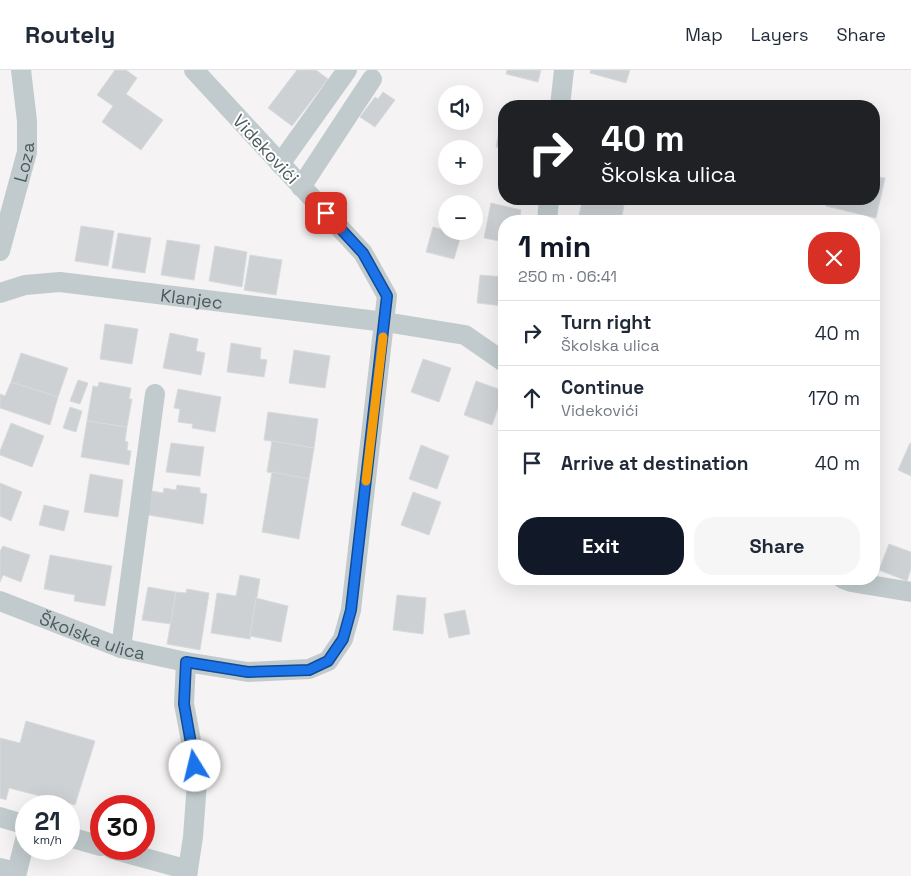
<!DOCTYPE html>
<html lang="en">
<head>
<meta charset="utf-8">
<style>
	:root { --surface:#fff; --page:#f6f6f7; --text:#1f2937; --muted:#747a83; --line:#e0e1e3; --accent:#111827 }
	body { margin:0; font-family:"Space Grotesk",sans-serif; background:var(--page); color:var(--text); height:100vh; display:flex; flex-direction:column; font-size:19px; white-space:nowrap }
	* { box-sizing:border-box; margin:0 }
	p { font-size:16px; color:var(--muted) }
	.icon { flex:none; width:28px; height:28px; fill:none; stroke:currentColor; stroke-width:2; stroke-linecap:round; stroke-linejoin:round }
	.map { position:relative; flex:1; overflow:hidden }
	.drawer { position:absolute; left:498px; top:145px; width:382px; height:370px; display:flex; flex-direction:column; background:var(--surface); border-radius:20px; box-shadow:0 5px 20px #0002 }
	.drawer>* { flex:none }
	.banner { position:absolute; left:498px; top:30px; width:382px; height:105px; border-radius:20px; box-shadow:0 5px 20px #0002; background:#202124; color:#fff; overflow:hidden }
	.controls { position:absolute; left:438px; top:15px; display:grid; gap:10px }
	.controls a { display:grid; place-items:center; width:45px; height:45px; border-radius:50%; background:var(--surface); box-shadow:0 5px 20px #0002; font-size:25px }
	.speed { position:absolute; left:15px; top:725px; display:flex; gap:10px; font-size:25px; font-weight:700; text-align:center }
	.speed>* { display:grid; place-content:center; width:65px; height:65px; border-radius:50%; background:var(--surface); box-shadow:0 5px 20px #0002; line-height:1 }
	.speed small { font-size:12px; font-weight:400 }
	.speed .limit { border:8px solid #d22; background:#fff; color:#111 }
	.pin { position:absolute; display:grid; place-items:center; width:42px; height:42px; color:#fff; margin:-21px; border-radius:10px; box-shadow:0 2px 8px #0006 }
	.me { position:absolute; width:55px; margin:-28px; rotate:351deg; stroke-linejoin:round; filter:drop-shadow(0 0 4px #0008) }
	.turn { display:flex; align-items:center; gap:18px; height:105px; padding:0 20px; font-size:22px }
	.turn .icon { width:65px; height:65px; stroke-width:2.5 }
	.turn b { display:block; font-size:35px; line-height:42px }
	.round { display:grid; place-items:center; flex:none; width:52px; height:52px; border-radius:20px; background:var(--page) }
	.overview { display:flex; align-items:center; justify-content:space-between; height:85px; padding:0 20px }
	h1 { font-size:30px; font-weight:700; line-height:38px; color:var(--accent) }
	.action { display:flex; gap:10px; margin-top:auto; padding:10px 20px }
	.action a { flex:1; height:58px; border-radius:20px; background:var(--accent); color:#fff; font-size:20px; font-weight:700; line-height:58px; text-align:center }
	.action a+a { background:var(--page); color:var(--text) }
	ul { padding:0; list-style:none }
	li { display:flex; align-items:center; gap:15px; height:65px; padding:0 20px; border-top:1px solid var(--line) }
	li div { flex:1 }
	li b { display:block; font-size:19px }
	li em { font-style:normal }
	header { display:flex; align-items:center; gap:30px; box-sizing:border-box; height:70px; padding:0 25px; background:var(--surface); border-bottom:1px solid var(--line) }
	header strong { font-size:24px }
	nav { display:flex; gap:28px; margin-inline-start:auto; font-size:18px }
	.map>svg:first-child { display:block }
	.building { fill:#cdd1d4; stroke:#d8dbdd }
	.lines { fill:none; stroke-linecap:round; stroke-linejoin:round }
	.minor { stroke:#c1cbcd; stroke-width:20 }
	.route-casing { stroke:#114b97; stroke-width:12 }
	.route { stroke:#1a73e8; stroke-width:9 }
	.slow { stroke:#f59e0b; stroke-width:9 }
	.labels { text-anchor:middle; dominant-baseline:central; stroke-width:4; stroke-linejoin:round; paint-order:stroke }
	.street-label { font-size:18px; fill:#4d5b5e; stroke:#fff }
</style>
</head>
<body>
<header>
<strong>Routely</strong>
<nav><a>Map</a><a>Layers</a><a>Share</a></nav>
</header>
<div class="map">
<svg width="911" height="806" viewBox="0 0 911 806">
	<rect width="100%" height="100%" fill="#f5f3f3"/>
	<g class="building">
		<polygon points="115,0 126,0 137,8 126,24 163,50 141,80 102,52 113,36 97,25"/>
		<polygon points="297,0 316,0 328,9 292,56 268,38"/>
		<polygon points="507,0 541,0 538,12 506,4"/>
		<polygon points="591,0 630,0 626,13 590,3"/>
		<polygon points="383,22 395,30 375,57 360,47 375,27 378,29"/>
		<polygon points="503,40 504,40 504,78 496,77"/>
		<polygon points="874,106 885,108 876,148 826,136 827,129 874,129"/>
		<polygon points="583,129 603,129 624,135 621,151 600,151 579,145"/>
		<polygon points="491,133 521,140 519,151 504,151 504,172 484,168"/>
		<polygon points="81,156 114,161 108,196 75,191"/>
		<polygon points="433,157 461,165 454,189 426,182"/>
		<polygon points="118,163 151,168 145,203 112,198"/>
		<polygon points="167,170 200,175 194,210 161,205"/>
		<polygon points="215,176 247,182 242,217 209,211"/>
		<polygon points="250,185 282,190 276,225 244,220"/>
		<polygon points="480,205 504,207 504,236 477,233"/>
		<polygon points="105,254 138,259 132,294 100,289"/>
		<polygon points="170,263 198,269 196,281 205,283 201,305 163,298"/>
		<polygon points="231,273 261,278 260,289 267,290 264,307 227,302"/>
		<polygon points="294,280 330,286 325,318 289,313"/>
		<polygon points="21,283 68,298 58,327 11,312"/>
		<polygon points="423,289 451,298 439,332 411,322"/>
		<polygon points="78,310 88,313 80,334 70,331"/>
		<polygon points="476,311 504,321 492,355 464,345"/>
		<polygon points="11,312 58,327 50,355 0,338 0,324 5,326"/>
		<polygon points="99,312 131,318 129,329 132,329 127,357 87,351 93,316 98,317"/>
		<polygon points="178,319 221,327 215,362 192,358 193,354 178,352 180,339 174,338"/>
		<polygon points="70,337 82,341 76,362 63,358"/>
		<polygon points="268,342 318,349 314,378 264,370"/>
		<polygon points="87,351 127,357 125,371 128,372 127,380 131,381 129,395 81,387"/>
		<polygon points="11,353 44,366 32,397 0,385 0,381"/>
		<polygon points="272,371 314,378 309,409 267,402"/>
		<polygon points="171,373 204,377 200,406 166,402"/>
		<polygon points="910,373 911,374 911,406 898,400"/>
		<polygon points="421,375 449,386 437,419 409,409"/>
		<polygon points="272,402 309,409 299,469 262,462"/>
		<polygon points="90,404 123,410 118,447 84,442"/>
		<polygon points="0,413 22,422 11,451 0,446"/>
		<polygon points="177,415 200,418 200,423 207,424 203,454 148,445 152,421 163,423 164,418 176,420"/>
		<polygon points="413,422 441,432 429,465 401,455"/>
		<polygon points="44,435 69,441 64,461 39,455"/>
		<polygon points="889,474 911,482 911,499 907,511 879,500"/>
		<polygon points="3,476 30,485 21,512 3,505 0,512 0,481"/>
		<polygon points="50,485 112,496 105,536 74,531 75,525 44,519"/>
		<polygon points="240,505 260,509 250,569 211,563 217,523 236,526"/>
		<polygon points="148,517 176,522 171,554 142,550"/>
		<polygon points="187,519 209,523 200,580 167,574 176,522 186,523"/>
		<polygon points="397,525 426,528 423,564 393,560"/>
		<polygon points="256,528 288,536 281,572 250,566"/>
		<polygon points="465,540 470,564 449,568 444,544"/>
		<polygon points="26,651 95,671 75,735 9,718 6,730 0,728 0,668 20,673"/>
	</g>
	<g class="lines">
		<g class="minor">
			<polyline points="560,36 564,0"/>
			<polyline points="280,94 347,0"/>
			<polyline points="301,117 372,9"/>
			<polyline points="547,151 549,129"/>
			<path id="s1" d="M 0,181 L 27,82 L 27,51 L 21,0"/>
			<path id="s2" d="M 0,223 L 25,215 L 60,212 L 385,252 L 465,265 L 504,292"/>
			<polyline points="843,509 851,512 911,522"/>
			<path id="s3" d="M 0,531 L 121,578 L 186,592 L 248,602 L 309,599 L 328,591 L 343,569 L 351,540 L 387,226 L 363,183 L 194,0"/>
			<polyline points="121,578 155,324"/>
			<polyline points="186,592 184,634 193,681 197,712 193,767 187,806"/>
			<polyline points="0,747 26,755"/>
			<polyline points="69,767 101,776"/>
			<polyline points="112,779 188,800"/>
			<polyline points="0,798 17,802 26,766"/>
		</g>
	</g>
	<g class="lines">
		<g class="route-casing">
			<polyline id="route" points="195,696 184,634 186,592 248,602 309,600 328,591 343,569 351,540 387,226 363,183 326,143"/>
		</g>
		<use href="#route" class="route"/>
		<polyline class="slow" points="366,411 383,267"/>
	</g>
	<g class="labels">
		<g class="street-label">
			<text transform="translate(266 79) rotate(47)">Videkovići</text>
			<text stroke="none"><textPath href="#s1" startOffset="92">Loza</textPath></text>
			<text stroke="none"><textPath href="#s2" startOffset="194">Klanjec</textPath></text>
			<text stroke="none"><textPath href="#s3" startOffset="99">Školska ulica</textPath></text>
		</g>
	</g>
</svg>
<div class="controls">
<a><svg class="icon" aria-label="sound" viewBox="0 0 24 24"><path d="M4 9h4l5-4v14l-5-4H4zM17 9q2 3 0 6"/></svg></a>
<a>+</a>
<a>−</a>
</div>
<div class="speed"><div>21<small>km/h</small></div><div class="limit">30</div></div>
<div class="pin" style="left:326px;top:143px;background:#d93025"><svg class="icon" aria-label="arrive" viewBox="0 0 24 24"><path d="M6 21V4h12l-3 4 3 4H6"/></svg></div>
<svg class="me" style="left:195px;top:696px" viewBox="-20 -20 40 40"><circle r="19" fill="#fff"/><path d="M0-13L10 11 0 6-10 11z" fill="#1a73e8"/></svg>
<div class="banner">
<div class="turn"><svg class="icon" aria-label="right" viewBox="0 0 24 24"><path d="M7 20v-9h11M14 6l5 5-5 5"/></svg><div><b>40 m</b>Školska ulica</div></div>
</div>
<section class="drawer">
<div class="overview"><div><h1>1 min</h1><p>250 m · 06:41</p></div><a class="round" style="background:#d93025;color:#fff"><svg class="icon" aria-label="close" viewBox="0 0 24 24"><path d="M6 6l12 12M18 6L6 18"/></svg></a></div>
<ul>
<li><svg class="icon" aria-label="right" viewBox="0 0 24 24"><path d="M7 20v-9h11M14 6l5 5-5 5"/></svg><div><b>Turn right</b><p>Školska ulica</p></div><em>40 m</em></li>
<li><svg class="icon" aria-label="ahead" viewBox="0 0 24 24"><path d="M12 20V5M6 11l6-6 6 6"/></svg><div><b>Continue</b><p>Videkovići</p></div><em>170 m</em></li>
<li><svg class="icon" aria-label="arrive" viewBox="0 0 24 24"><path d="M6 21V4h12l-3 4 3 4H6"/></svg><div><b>Arrive at destination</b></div><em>40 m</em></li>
</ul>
<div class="action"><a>Exit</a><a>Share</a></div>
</section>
</div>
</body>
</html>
